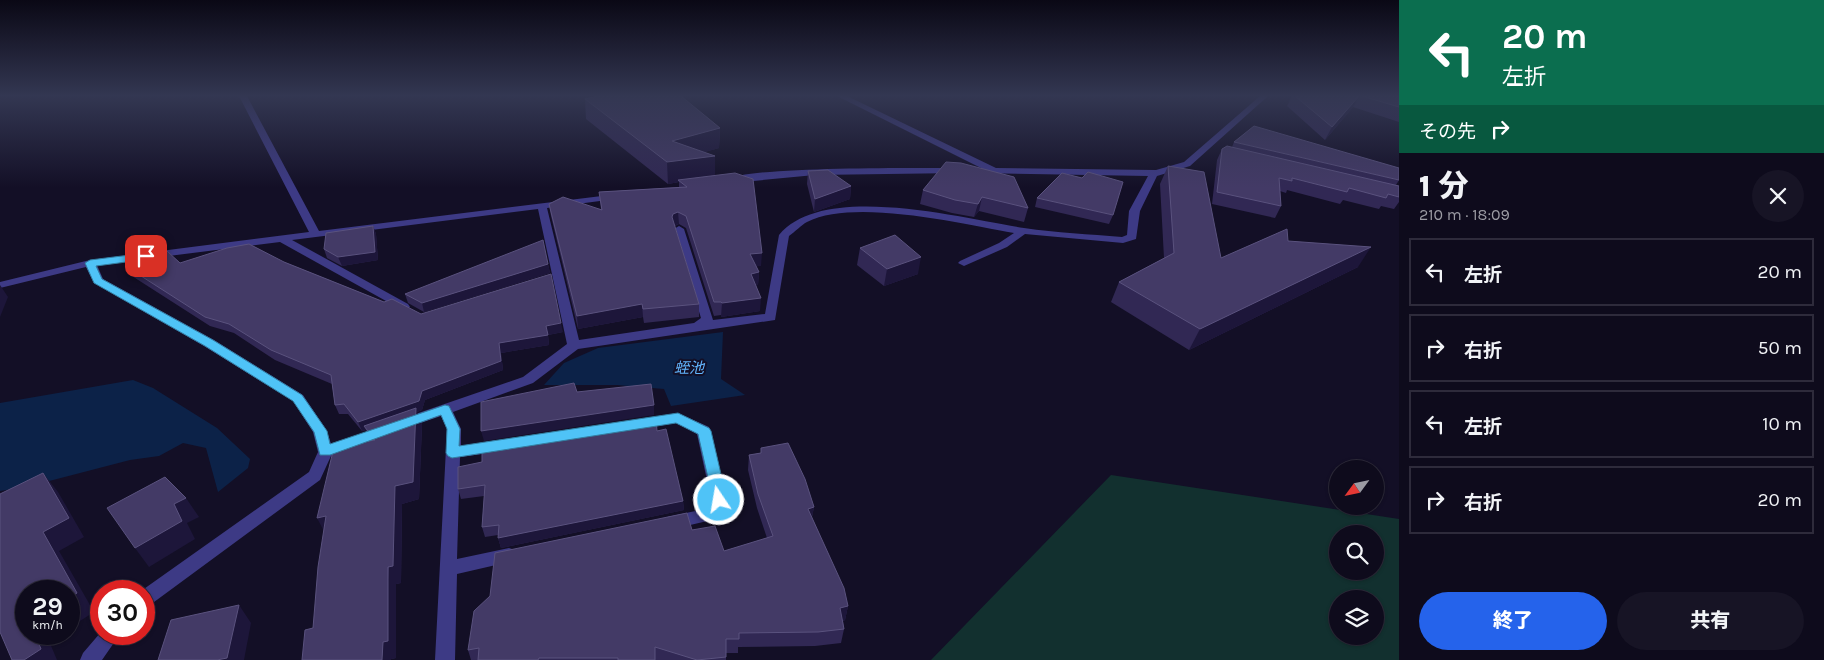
<!DOCTYPE html>
<html lang="ja">
<head>
<meta charset="utf-8">
<style>
	:root { --surface:#0e0b1c; --page:#171425; --text:#f1f3f6; --muted:#9b9ba3; --line:#2e2b3b; --accent:#2563eb }
	body { margin:0; font-family:Karla,"Noto Sans JP",sans-serif; background:var(--page); color:var(--text); height:100vh; display:flex; flex-direction:column; font-size:19px; white-space:nowrap }
	* { box-sizing:border-box; margin:0 }
	p { font-size:16px; color:var(--muted) }
	.icon { flex:none; width:28px; height:28px; fill:none; stroke:currentColor; stroke-width:2; stroke-linecap:round; stroke-linejoin:round }
	.map { position:relative; flex:1; overflow:hidden }
	.drawer { display:flex; flex-direction:column; background:var(--surface); width:425px }
	.drawer>* { flex:none }
	.banner { background:#0b6e4f; color:#fff; overflow:hidden }
	.needle { width:32px; rotate:237deg }
	.controls { position:absolute; left:1329px; top:460px; display:grid; gap:10px }
	.controls a { display:grid; place-items:center; width:55px; height:55px; border-radius:50%; background:var(--surface); box-shadow:0 1px 4px #0004,0 0 0 1px var(--line); font-size:25px }
	.speed { position:absolute; left:15px; top:580px; display:flex; gap:10px; font-size:25px; font-weight:700; text-align:center }
	.speed>* { display:grid; place-content:center; width:65px; height:65px; border-radius:50%; background:var(--surface); box-shadow:0 1px 4px #0004,0 0 0 1px var(--line); line-height:1 }
	.speed small { font-size:12px; font-weight:400 }
	.speed .limit { border:8px solid #d22; background:#fff; color:#111 }
	.pin { position:absolute; display:grid; place-items:center; width:42px; height:42px; color:#fff; margin:-21px; border-radius:10px; box-shadow:0 2px 8px #0006 }
	.me { position:absolute; width:55px; margin:-28px; rotate:348deg; stroke-linejoin:round; filter:drop-shadow(0 0 4px #0008) }
	.turn { display:flex; align-items:center; gap:18px; height:105px; padding:0 20px; font-size:22px }
	.turn .icon { width:65px; height:65px; stroke-width:2.5 }
	.turn b { display:block; font-size:35px; line-height:42px }
	.then { display:flex; align-items:center; height:48px; padding:0 20px; background:#0003; gap:10px; font-size:19px }
	.round { display:grid; place-items:center; flex:none; width:52px; height:52px; border-radius:26px; background:var(--page) }
	.head { display:flex; align-items:center; justify-content:space-between; height:85px; padding:0 20px }
	h1 { font-size:30px; font-weight:800; line-height:38px }
	.primary-button { display:flex; gap:10px; margin-top:auto; padding:10px 20px }
	.primary-button a { flex:1; height:58px; border-radius:30px; background:var(--accent); color:#fff; font-size:20px; font-weight:800; line-height:58px; text-align:center }
	.primary-button a+a { background:var(--page); color:var(--text) }
	ul { padding:0; list-style:none }
	li { display:flex; align-items:center; gap:15px; height:68px; margin:0 10px 8px; padding:0 10px; border:2px solid var(--line); border-radius:0px }
	li div { flex:1 }
	li b { display:block; font-size:19px }
	li em { font-style:normal }
	main { display:flex; flex:1; min-height:0 }
	.map>svg:first-child { display:block }
	.green { fill:#12302f; fill-rule:evenodd }
	.water { fill:#0c2248 }
	.lines { fill:none; stroke-linecap:round; stroke-linejoin:round }
	.street { fill:#3d3a85; fill-rule:evenodd }
	.wall { fill:#312854 }
	.shaded-wall { fill:#1d163a }
	.building { fill:#433a66; stroke:#5a527e }
	.route { fill:#4fc3f7; stroke:#337fa1 }
	.labels { text-anchor:middle; dominant-baseline:central; stroke-width:4; stroke-linejoin:round; paint-order:stroke }
	.water-label { font-size:15px; font-style:italic; fill:#62b6ff; stroke:#130f26 }
</style>
</head>
<body>
<main>
<div class="map">
<svg width="1399" height="660" viewBox="0 0 1399 660">
	<rect width="100%" height="100%" fill="#130f26"/>
	<path class="green" d="M 1111,475 L 1399,519 L 1399,660 L 931,660 ZM 1338,534 L 1375,534 L 1375,571 L 1338,571 ZM 1338,599 L 1375,599 L 1375,636 L 1338,636 Z"/>
	<g class="water">
		<polygon points="723,332 721,379 745,395 671,406 664,389 617,385 544,385 564,363 598,348"/>
		<polygon points="133,380 153,388 217,428 250,459 248,468 218,492 206,448 183,443 159,456 130,460 30,486 0,491 0,403"/>
	</g>
	<g class="lines">
		<g class="street">
			<path d="M 239,96 L 247,96 L 319,231 L 618,194 L 618,198 L 615,199 L 547,208 L 579,340 L 694,323 L 701,318 L 674,229 L 679,226 L 684,229 L 713,320 L 765,314 L 779,235 C 824,181 963,219 1024,228 C 1057,233 1089,234 1122,237 L 1127,235 L 1129,211 L 1148,176 L 973,173 L 973,169 L 981,168 L 837,96 L 847,96 L 996,168 L 1156,170 L 1184,162 L 1260,96 L 1268,96 L 1190,166 L 1157,176 L 1140,211 L 1136,239 L 1123,243 L 1025,234 L 1007,247 L 964,266 L 958,263 L 960,261 L 999,243 L 1014,233 C 961,224 855,198 807,222 C 801,225 795,232 789,236 L 775,320 L 578,349 L 533,383 L 453,412 L 461,429 L 461,446 L 497,440 L 502,442 L 504,446 L 502,450 L 497,452 L 460,457 L 457,559 L 509,548 L 515,550 L 518,555 L 515,560 L 509,562 L 457,574 L 455,660 L 435,660 L 447,429 L 441,416 L 403,429 L 398,428 L 396,424 L 398,420 L 523,377 L 567,344 L 538,209 L 292,240 L 408,304 L 410,307 L 404,311 L 280,242 L 97,265 L 103,279 L 214,340 L 303,395 L 327,431 L 331,444 L 384,426 L 389,427 L 391,431 L 389,435 L 331,456 L 320,480 L 150,605 L 144,607 L 144,591 L 141,591 L 309,472 L 318,452 L 313,432 L 293,401 L 204,346 L 94,283 L 86,267 L 0,288 L 0,282 L 90,260 L 309,232 Z"/>
			<path d="M 956,168 L 959,169 L 959,173 L 815,175 L 732,183 L 727,180 C 744,166 924,168 956,168 Z"/>
			<polygon points="678,413 709,427 711,431 727,500 716,519 673,529 667,527 665,522 667,517 705,509 711,499 697,434 676,423 641,429 636,428 634,424 636,420 641,419"/>
			<polygon points="101,632 101,634 120,634 102,660 80,660 83,653"/>
		</g>
	</g>
	<g class="wall">
		<polygon points="1292,96 1399,96 1399,122 1353,107 1325,140 1287,106"/>
		<polygon points="585,99 720,128 719,148 704,152 715,176 761,266 756,266 759,272 758,285 756,285 760,311 721,317 721,315 714,316 686,228 679,224 675,226 699,304 699,317 644,323 643,317 578,329 551,216 549,204 601,209 599,192 679,187 679,182 668,184 586,119"/>
		<polygon points="1234,142 1399,180 1396,185 1399,186 1399,202 1394,209 1381,206 1379,209 1343,200 1340,204 1287,190 1286,193 1280,191 1281,206 1275,218 1212,204 1217,160 1222,149 1232,147"/>
		<polygon points="946,162 1028,208 1024,222 979,211 974,217 952,213 920,204 923,190"/>
		<polygon points="1168,166 1221,258 1288,241 1358,267 1189,350 1111,302 1119,282 1164,258 1160,184"/>
		<polygon points="808,171 851,186 850,199 814,212 807,184"/>
		<polygon points="1037,198 1113,215 1109,224 1035,207"/>
		<polygon points="373,226 376,234 378,260 342,266 327,258 324,249"/>
		<polygon points="860,248 918,274 884,286 857,265"/>
		<polygon points="284,262 384,302 421,314 563,332 548,335 549,345 501,353 503,370 425,400 422,410 417,412 422,425 419,499 402,504 401,583 396,584 396,658 391,659 313,628 370,441 366,430 362,431 348,414 339,414 335,405 332,384 275,360 234,333 210,326 132,276 127,267 180,263"/>
		<polygon points="548,264 550,273 424,312 408,303 405,294"/>
		<polygon points="657,431 683,501 684,510 501,548 498,538 498,535 485,537 482,527 484,496 461,499 458,489"/>
		<polygon points="761,448 814,507 812,517 848,606 845,620 843,621 844,629 841,643 815,646 738,647 738,653 726,653 726,660 471,660 468,650 692,530 724,551 767,538 757,508 748,470 749,455 761,453"/>
	</g>
	<g class="shaded-wall">
		<polygon points="1360,96 1353,107 1325,140 1332,127"/>
		<polygon points="720,128 719,148 675,161 715,156 715,178 678,180 679,182 668,184 667,162 672,141"/>
		<polygon points="851,186 850,199 814,212 815,199"/>
		<polygon points="982,197 979,211 974,217 978,204"/>
		<polygon points="678,212 679,224 673,226 672,217 673,214"/>
		<polygon points="373,226 376,234 378,260 342,266 338,257"/>
		<polygon points="1371,247 1358,267 1189,350 1200,329"/>
		<polygon points="762,253 761,266 749,267 750,254"/>
		<polygon points="921,257 918,274 884,286 887,269"/>
		<polygon points="548,264 550,273 424,312 422,303"/>
		<polygon points="759,272 758,285 750,287 751,274"/>
		<polygon points="0,285 8,297 0,317"/>
		<polygon points="761,298 760,311 721,317 722,303"/>
		<polygon points="642,304 643,317 578,329 577,316"/>
		<polygon points="561,323 563,332 548,335 546,326"/>
		<polygon points="548,335 549,345 501,353 503,370 425,400 422,410 417,412 422,425 419,499 402,504 401,583 396,584 396,658 391,659 391,660 382,660 395,486 413,482 364,426 366,430 362,431 358,422 422,391 499,343"/>
		<polygon points="654,405 654,415 484,441 481,431"/>
		<polygon points="43,473 58,492 84,537 59,551 94,612 69,628 69,599 43,532"/>
		<polygon points="186,498 199,517 187,523 195,539 149,567 135,548 174,504"/>
		<polygon points="683,501 684,510 501,548 498,538"/>
		<polygon points="814,507 811,522 808,509"/>
		<polygon points="326,516 326,535 317,518"/>
		<polygon points="239,605 251,623 244,660 217,660"/>
		<polygon points="848,606 845,620 838,622 840,608"/>
		<polygon points="35,634 60,634 49,641 57,660 24,660"/>
	</g>
	<g class="building">
		<polygon points="599,96 681,96 720,128 672,141 715,156 667,162 585,99"/>
		<polygon points="1295,96 1359,96 1332,127"/>
		<polygon points="1362,96 1399,96 1399,107"/>
		<polygon points="1254,126 1399,168 1399,180 1234,142"/>
		<polygon points="1227,146 1399,186 1399,197 1388,194 1386,198 1349,188 1347,192 1292,178 1292,181 1279,178 1281,206 1217,192 1222,149"/>
		<polygon points="946,162 961,163 1014,177 1028,208 982,197 978,204 955,200 923,190"/>
		<polygon points="1168,166 1204,172 1221,258 1287,229 1288,241 1371,247 1200,329 1119,282 1174,253"/>
		<polygon points="828,170 851,186 815,199 808,171"/>
		<polygon points="1088,172 1123,182 1113,215 1037,198 1062,173 1082,178"/>
		<polygon points="735,173 753,179 762,253 750,254 759,272 751,274 761,298 722,303 721,302 714,302 686,216 678,212 673,214 672,217 699,304 643,309 642,304 577,316 549,204 563,197 602,210 599,192 687,187 678,180"/>
		<polygon points="373,226 375,252 338,257 324,249 326,233"/>
		<polygon points="895,235 921,257 887,269 860,248"/>
		<polygon points="543,240 548,264 422,303 405,294"/>
		<polygon points="249,244 284,262 384,302 392,299 421,314 551,274 561,323 546,326 548,335 499,343 501,361 422,391 419,401 358,422 344,404 335,405 331,375 271,350 229,324 205,317 127,267 167,251 180,263 227,248"/>
		<polygon points="574,383 577,392 651,384 654,405 481,431 481,402"/>
		<polygon points="416,408 413,482 395,486 393,566 388,567 388,641 383,642 382,660 302,660 305,630 313,628 318,567 326,516 317,518 334,447 375,440 364,426"/>
		<polygon points="656,418 657,431 666,429 683,501 498,538 499,525 482,527 485,485 458,489 458,467 482,462 482,445"/>
		<polygon points="788,443 805,479 814,507 808,509 844,588 848,606 840,608 844,629 818,632 739,633 739,639 726,639 726,657 697,660 655,647 655,660 618,660 618,658 539,658 538,660 478,660 479,648 468,650 474,611 490,596 495,553 687,513 692,530 715,526 724,551 773,536 758,494 749,455 761,453 761,448"/>
		<polygon points="43,473 69,518 43,532 77,593 69,599 69,591 26,591 26,634 35,634 41,649 24,660 12,660 0,632 0,494"/>
		<polygon points="165,477 186,498 174,504 182,521 135,548 107,508"/>
		<polygon points="239,605 227,658 217,660 158,660 171,620"/>
	</g>
	<linearGradient id="sky" x2="0" y2="1"><stop stop-color="#0a0815"/><stop offset="0.51" stop-color="#333752"/><stop offset="1" stop-color="#333752" stop-opacity="0"/></linearGradient>
	<rect width="1399" height="188" fill="url(#sky)"/>
	<polygon class="route" points="146,253 149,254 149,259 96,266 102,279 213,340 302,395 327,431 330,444 445,405 449,406 460,429 459,446 678,413 709,428 711,431 727,500 724,504 719,506 714,504 698,434 676,423 452,458 448,456 446,453 447,429 441,415 330,455 320,455 314,432 293,401 205,346 94,283 85,263 90,260"/>
	<g class="labels">
		<g class="water-label">
			<text x="689" y="368">蛭池</text>
		</g>
	</g>
</svg>
<div class="controls">
<a><svg class="needle" viewBox="-14 -14 28 28"><path d="M0-13l5 13h-10z" fill="#e53935"/><path d="M0 13l5-13h-10z" fill="#9b9ba3"/></svg></a>
<a><svg class="icon" aria-label="search" viewBox="0 0 24 24"><circle cx="10" cy="10" r="6"/><path d="M15 15l6 6"/></svg></a>
<a><svg class="icon" aria-label="layers" viewBox="0 0 24 24"><path d="M12 4l9 5-9 5-9-5zM3 14l9 5 9-5"/></svg></a>
</div>
<div class="speed"><div>29<small>km/h</small></div><div class="limit">30</div></div>
<div class="pin" style="left:146px;top:256px;background:#d93025"><svg class="icon" aria-label="arrive" viewBox="0 0 24 24"><path d="M6 21V4h12l-3 4 3 4H6"/></svg></div>
<svg class="me" style="left:719px;top:500px" viewBox="-20 -20 40 40"><circle r="17" fill="#4fc3f7" stroke="#fff" stroke-width="3"/><path d="M0-11L8 9 0 5-8 9z" fill="#fff"/></svg>
</div>
<section class="drawer">
<div class="banner">
<div class="turn"><svg class="icon" aria-label="left" viewBox="0 0 24 24"><path d="M17 20v-9H6M10 6l-5 5 5 5"/></svg><div><b>20 m</b>左折</div></div>
<div class="then">その先<svg class="icon" aria-label="right" viewBox="0 0 24 24"><path d="M7 20v-9h11M14 6l5 5-5 5"/></svg></div>
</div>
<div class="head"><div><h1>1 分</h1><p>210 m · 18:09</p></div><a class="round"><svg class="icon" aria-label="close" viewBox="0 0 24 24"><path d="M6 6l12 12M18 6L6 18"/></svg></a></div>
<ul>
<li><svg class="icon" aria-label="left" viewBox="0 0 24 24"><path d="M17 20v-9H6M10 6l-5 5 5 5"/></svg><div><b>左折</b></div><em>20 m</em></li>
<li><svg class="icon" aria-label="right" viewBox="0 0 24 24"><path d="M7 20v-9h11M14 6l5 5-5 5"/></svg><div><b>右折</b></div><em>50 m</em></li>
<li><svg class="icon" aria-label="left" viewBox="0 0 24 24"><path d="M17 20v-9H6M10 6l-5 5 5 5"/></svg><div><b>左折</b></div><em>10 m</em></li>
<li><svg class="icon" aria-label="right" viewBox="0 0 24 24"><path d="M7 20v-9h11M14 6l5 5-5 5"/></svg><div><b>右折</b></div><em>20 m</em></li>
</ul>
<div class="primary-button"><a>終了</a><a>共有</a></div>
</section>
</main>
</body>
</html>
